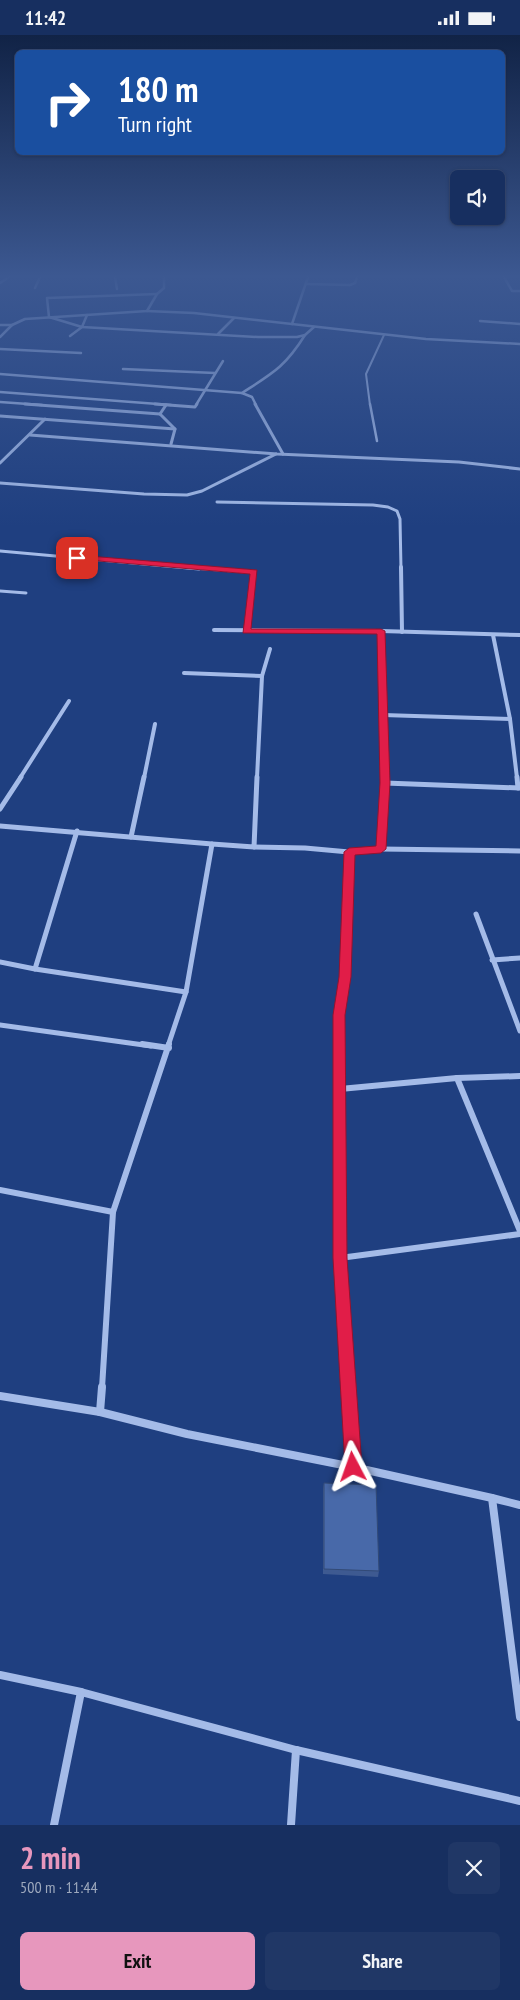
<!DOCTYPE html>
<html lang="en">
<head>
<meta charset="utf-8">
<style>
	:root { --surface:#172f60; --page:#203766; --text:#f1f3f6; --muted:#9ea9bd; --line:#364a75; --accent:#e797bd }
	body { margin:0; font-family:"PT Sans Narrow",sans-serif; background:var(--page); color:var(--text); height:100vh; display:flex; flex-direction:column; font-size:19px; white-space:nowrap }
	* { box-sizing:border-box; margin:0 }
	p { font-size:16px; color:var(--muted) }
	.icon { flex:none; width:28px; height:28px; fill:none; stroke:currentColor; stroke-width:2; stroke-linecap:round; stroke-linejoin:round }
	.map { position:relative; height:1790px; overflow:hidden }
	.panel { display:flex; flex-direction:column; background:var(--surface); flex:1 }
	.panel>* { flex:none }
	.top-card { position:absolute; left:15px; top:15px; width:490px; height:105px; border-radius:8px; box-shadow:0 1px 4px #0004,0 0 0 1px var(--line); background:#1a4fa0; color:#fff; overflow:hidden }
	.fabs { position:absolute; left:450px; top:135px; display:grid; gap:10px }
	.fabs a { display:grid; place-items:center; width:55px; height:55px; border-radius:8px; background:var(--surface); box-shadow:0 1px 4px #0004,0 0 0 1px var(--line); font-size:25px }
	.pin { position:absolute; display:grid; place-items:center; width:42px; height:42px; color:#fff; margin:-21px; border-radius:10px; box-shadow:0 2px 8px #0006 }
	.me { position:absolute; width:55px; margin:-28px; rotate:356deg; stroke-linejoin:round; filter:drop-shadow(0 0 4px #0008) }
	.turn { display:flex; align-items:center; gap:18px; height:105px; padding:0 20px; font-size:22px }
	.turn .icon { width:65px; height:65px; stroke-width:2.5 }
	.turn b { display:block; font-size:35px; line-height:42px }
	.round { display:grid; place-items:center; flex:none; width:52px; height:52px; border-radius:8px; background:var(--page) }
	.overview { display:flex; align-items:center; justify-content:space-between; height:85px; padding:0 20px }
	h1 { font-size:30px; font-weight:800; line-height:38px; color:var(--accent) }
	.action { display:flex; gap:10px; margin-top:auto; padding:10px 20px }
	.action a { flex:1; height:58px; border-radius:8px; background:var(--accent); color:#111; font-size:20px; font-weight:800; line-height:58px; text-align:center }
	.action a+a { background:var(--page); color:var(--text) }
	.status { display:flex; justify-content:space-between; align-items:center; height:35px; padding:0 25px; background:var(--surface); direction:ltr }
	.status svg { height:14px; fill:currentColor }
	.map>svg:first-child { display:block }
	.lines { fill:none; stroke-linecap:round; stroke-linejoin:round }
	.service-far2 { stroke:#a4bbe8; stroke-width:2 }
	.service-far1 { stroke:#a4bbe8; stroke-width:2.5 }
	.service { stroke:#a4bbe8; stroke-width:3 }
	.minor-far5 { stroke:#a4bbe8; stroke-width:2.5 }
	.minor-far4 { stroke:#a4bbe8; stroke-width:3 }
	.minor-far3 { stroke:#a4bbe8; stroke-width:4 }
	.minor-far2 { stroke:#a4bbe8; stroke-width:5 }
	.minor-far1 { stroke:#a4bbe8; stroke-width:6 }
	.minor { stroke:#a4bbe8; stroke-width:8 }
	.wall { fill:#3e5a91 }
	.building { fill:#4869a9; stroke:#324a76 }
	.route { fill:#e11d48; stroke:#92132f }
</style>
</head>
<body>
<div class="status"><b>11:42</b><svg viewBox="0 0 49 12"><path d="M0 12V9h3v3zM5 12V6h3v6zM10 12V3h3v9zM15 12V0h3v12zM26 1h20v11H26zM47 4h2v5h-2z"/></svg></div>
<div class="map">
<svg width="520" height="1790" viewBox="0 0 520 1790">
	<rect width="100%" height="100%" fill="#1f3f80"/>
	<g class="lines">
		<polyline class="service-far2" points="370,370 366,339 384,300"/>
		<polyline class="service-far1" points="370,369 377,406"/>
		<polyline class="service" points="0,556 26,558"/>
		<g class="minor-far5">
			<polyline points="115,242 117,254"/>
			<polyline points="504,242 512,256 520,256"/>
			<polyline points="0,248 9,242"/>
			<polyline points="307,249 350,250 355,248 357,242"/>
			<polyline points="35,253 40,242"/>
			<polyline points="157,259 47,263 49,282 82,292 258,302 297,302 305,300 314,292"/>
			<polyline points="147,276 194,278 426,304 520,309"/>
			<polyline points="480,286 520,289"/>
			<polyline points="292,289 308,242"/>
			<polyline points="0,290 12,290 25,284 147,276 157,259 164,253 164,242"/>
			<polyline points="218,299 234,283"/>
			<polyline points="70,301 82,292 87,280"/>
			<polyline points="0,302 12,290"/>
			<polyline points="0,314 81,318"/>
			<polyline points="123,334 215,338"/>
			<polyline points="0,339 242,358 252,362 256,370"/>
			<polyline points="0,357 171,370"/>
			<path d="M 242,358 C 273,338 285,332 305,300"/>
			<polyline points="0,367 42,370"/>
			<polyline points="196,370 223,326"/>
		</g>
		<g class="minor-far4">
			<polyline points="25,369 160,379"/>
			<polyline points="155,369 195,372 197,369"/>
			<polyline points="255,369 283,419"/>
			<polyline points="166,370 160,379 175,394 171,409"/>
			<polyline points="0,381 175,394"/>
			<polyline points="30,400 277,419 459,427 520,434"/>
			<polyline points="0,428 45,384"/>
			<polyline points="0,448 144,459 187,460 202,456 276,419"/>
			<polyline points="217,467 373,470 388,472 397,476 400,484 401,534"/>
			<polyline points="0,516 199,534"/>
		</g>
		<g class="minor-far3">
			<polyline points="185,532 254,537 246,596"/>
			<polyline points="401,532 402,597"/>
			<polyline points="214,595 381,596 520,600"/>
			<polyline points="381,596 385,743"/>
			<polyline points="493,600 510,684 517,743"/>
			<polyline points="184,638 262,641"/>
			<polyline points="383,680 510,684"/>
			<polyline points="20,743 69,666"/>
			<polyline points="144,743 155,689"/>
			<polyline points="257,743 262,641 270,614"/>
		</g>
		<g class="minor-far2">
			<polyline points="517,742 518,753"/>
			<polyline points="385,748 520,753"/>
			<polyline points="0,774 21,742"/>
			<polyline points="0,791 212,809"/>
			<polyline points="131,802 144,742"/>
			<polyline points="254,812 305,813 349,817"/>
			<polyline points="381,814 520,816"/>
			<polyline points="476,879 520,996"/>
			<polyline points="492,925 520,923"/>
			<polyline points="0,927 35,934 77,796"/>
			<polyline points="35,934 186,957"/>
			<polyline points="0,990 151,1011"/>
			<polyline points="168,1011 186,957 212,809 254,812 257,742"/>
			<polyline points="339,1011 339,980 345,942 349,817 381,814 385,742"/>
		</g>
		<g class="minor-far1">
			<polyline points="142,1009 169,1013"/>
			<polyline points="339,1009 340,1223 348,1353"/>
			<polyline points="457,1043 520,1041"/>
			<polyline points="340,1054 457,1043 520,1196"/>
			<polyline points="0,1155 113,1177"/>
			<polyline points="340,1223 520,1199"/>
			<polyline points="102,1353 113,1177 169,1009"/>
		</g>
		<g class="minor">
			<polyline points="348,1352 353,1432 492,1463 520,1682"/>
			<polyline points="0,1361 100,1377 187,1399 353,1432"/>
			<polyline points="100,1377 102,1352"/>
			<polyline points="492,1463 520,1470"/>
			<polyline points="0,1640 81,1657 296,1715 520,1766"/>
			<polyline points="54,1790 81,1657"/>
			<polyline points="291,1790 296,1715"/>
		</g>
	</g>
	<polygon class="wall" points="324,1448 379,1536 378,1542 323,1539 323,1453"/>
	<polygon class="building" points="324,1448 376,1450 379,1536 324,1534"/>
	<linearGradient id="sky" x2="0" y2="1"><stop stop-color="#112346"/><stop offset="0.49" stop-color="#3c5891"/><stop offset="1" stop-color="#3c5891" stop-opacity="0"/></linearGradient>
	<rect width="520" height="492" fill="url(#sky)"/>
	<polygon class="route" points="77,520 257,535 251,594 381,594 385,596 390,748 386,814 381,818 355,820 351,942 345,980 347,1223 362,1432 359,1438 353,1441 347,1438 345,1432 333,1223 333,980 339,942 344,817 349,813 376,811 380,748 377,599 243,598 250,539 75,524 74,523"/>
</svg>
<div class="fabs">
<a><svg class="icon" aria-label="sound" viewBox="0 0 24 24"><path d="M4 9h4l5-4v14l-5-4H4zM17 9q2 3 0 6"/></svg></a>
</div>
<div class="pin" style="left:77px;top:523px;background:#d93025"><svg class="icon" aria-label="arrive" viewBox="0 0 24 24"><path d="M6 21V4h12l-3 4 3 4H6"/></svg></div>
<svg class="me" style="left:353px;top:1432px" viewBox="-20 -20 40 40"><path d="M0-17L14 15 0 8-14 15z" fill="#e11d48" stroke="#fff" stroke-width="4"/></svg>
<div class="top-card">
<div class="turn"><svg class="icon" aria-label="right" viewBox="0 0 24 24"><path d="M7 20v-9h11M14 6l5 5-5 5"/></svg><div><b>180 m</b>Turn right</div></div>
</div>
</div>
<section class="panel">
<div class="overview"><div><h1>2 min</h1><p>500 m · 11:44</p></div><a class="round"><svg class="icon" aria-label="close" viewBox="0 0 24 24"><path d="M6 6l12 12M18 6L6 18"/></svg></a></div>
<div class="action"><a>Exit</a><a>Share</a></div>
</section>
</body>
</html>
